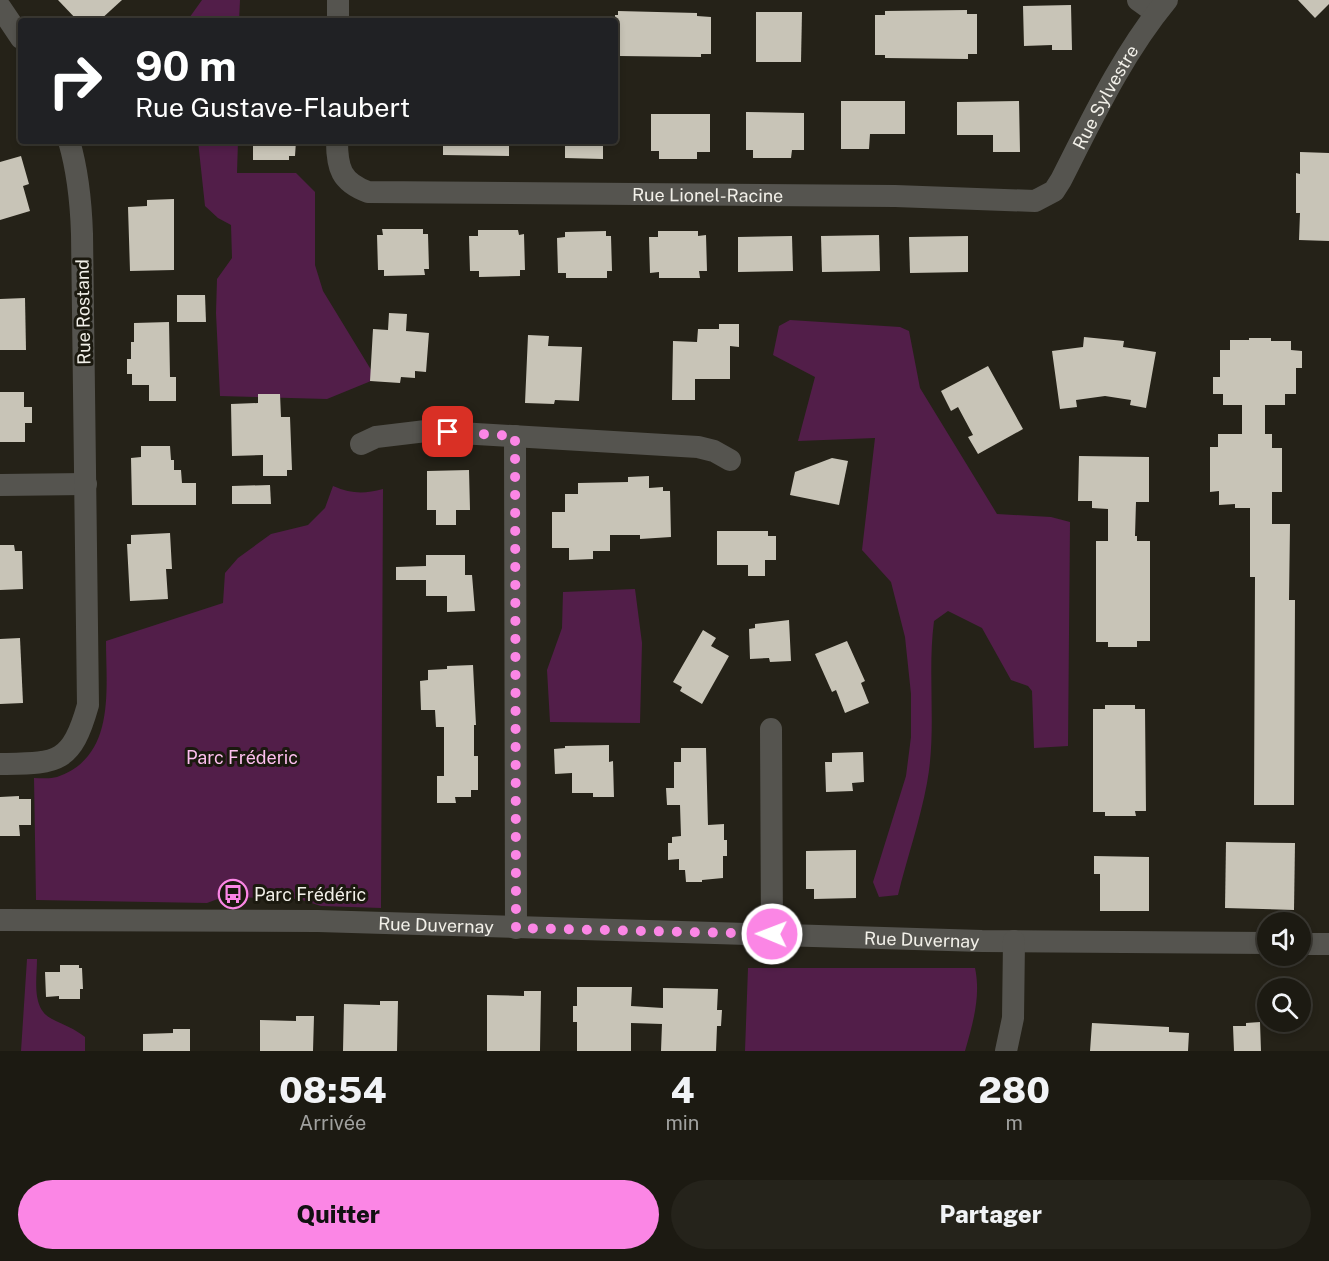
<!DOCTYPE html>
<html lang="fr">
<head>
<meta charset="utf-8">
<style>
	:root { --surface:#1c1a12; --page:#25231b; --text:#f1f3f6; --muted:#a0a19f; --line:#3a3832; --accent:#fb86e5 }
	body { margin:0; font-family:"Public Sans",sans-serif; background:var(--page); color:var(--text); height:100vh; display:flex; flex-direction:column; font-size:22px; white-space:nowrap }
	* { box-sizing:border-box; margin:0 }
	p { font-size:20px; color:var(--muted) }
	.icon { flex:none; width:33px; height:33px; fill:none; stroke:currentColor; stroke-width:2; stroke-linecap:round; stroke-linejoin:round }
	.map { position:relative; height:1051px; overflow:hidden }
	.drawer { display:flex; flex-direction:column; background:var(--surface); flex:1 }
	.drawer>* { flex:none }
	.top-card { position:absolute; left:18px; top:18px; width:600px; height:126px; border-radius:6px; box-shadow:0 3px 9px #0003,0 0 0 2px var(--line); background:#202124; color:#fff; overflow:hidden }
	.fabs { position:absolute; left:1257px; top:912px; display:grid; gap:12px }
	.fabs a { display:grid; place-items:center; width:54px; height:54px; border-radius:50%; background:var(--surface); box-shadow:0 3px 9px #0003,0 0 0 2px var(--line); font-size:30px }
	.pin { position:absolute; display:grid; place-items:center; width:51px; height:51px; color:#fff; margin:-26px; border-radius:12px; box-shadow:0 3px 9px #0006 }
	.me { position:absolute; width:66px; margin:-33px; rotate:271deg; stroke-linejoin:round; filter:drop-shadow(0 0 4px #0008) }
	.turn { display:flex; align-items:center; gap:21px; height:126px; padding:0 18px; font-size:27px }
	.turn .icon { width:78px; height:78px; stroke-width:2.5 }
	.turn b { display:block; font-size:42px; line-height:51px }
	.eta { display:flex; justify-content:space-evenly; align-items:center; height:102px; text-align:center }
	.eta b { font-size:36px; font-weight:800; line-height:42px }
	.action { display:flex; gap:12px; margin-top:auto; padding:12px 18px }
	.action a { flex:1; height:69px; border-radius:36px; background:var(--accent); color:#111; font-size:24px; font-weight:800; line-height:69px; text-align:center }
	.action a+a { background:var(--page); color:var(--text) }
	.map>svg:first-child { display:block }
	.green { fill:#521e49 }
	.building { fill:#c8c4b7 }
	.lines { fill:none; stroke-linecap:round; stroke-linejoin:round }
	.street { stroke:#55544f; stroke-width:22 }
	.route { stroke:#fb86e5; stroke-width:10; stroke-dasharray:0 18 }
	.labels { text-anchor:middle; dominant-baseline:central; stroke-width:6; stroke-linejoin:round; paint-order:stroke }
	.street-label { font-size:18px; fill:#f2f0e9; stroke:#1b190f }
	.park-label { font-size:18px; fill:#febfef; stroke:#1b190f }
	.poi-label { font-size:18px; fill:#f2f0e9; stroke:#1b190f; text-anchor:start }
</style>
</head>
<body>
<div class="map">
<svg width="1329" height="1051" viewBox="0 0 1329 1051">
	<rect width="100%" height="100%" fill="#252218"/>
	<g class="green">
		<polygon points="202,0 240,0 239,21 187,21"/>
		<polygon points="198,141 238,141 237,173 296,173 315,192 315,265 323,291 373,373 371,381 327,399 220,396 216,313 217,279 232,258 231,225 218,218 205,206"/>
		<path d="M 790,320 L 900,327 L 909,331 L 920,388 L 997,514 L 1051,517 L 1070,522 L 1068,746 L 1034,748 L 1032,691 L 1028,686 L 1011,680 L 982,628 L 948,611 L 934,621 C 927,675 937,730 927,783 C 920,821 907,858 898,895 L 879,897 L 873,882 L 906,776 L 911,737 L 911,694 L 905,637 L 891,582 L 862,550 L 875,438 L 798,441 L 815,377 L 773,355 L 779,326 Z"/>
		<path d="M 333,486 C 352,494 364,494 383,489 L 381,908 L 321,906 L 299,899 L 223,897 L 207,903 L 36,900 L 34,778 C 41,778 50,779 57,777 C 116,757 106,690 106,641 L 223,603 L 225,573 L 238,558 L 271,534 L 308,525 L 325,508 Z"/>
		<polygon points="635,589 642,643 640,723 550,722 547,670 562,628 563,592"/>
		<path d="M 27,959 L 37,959 C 37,979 31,1009 52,1019 C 64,1025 75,1029 85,1037 L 85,1051 L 21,1051 Z"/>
		<path d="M 748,968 L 975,968 C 981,996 973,1023 965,1051 L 745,1051 Z"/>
	</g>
	<g class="building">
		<polygon points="58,0 122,0 99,21 78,21"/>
		<polygon points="1298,0 1329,0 1329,4 1315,18"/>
		<polygon points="1071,5 1072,50 1052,50 1052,45 1024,46 1023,6"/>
		<polygon points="967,10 967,14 977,14 977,54 968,54 968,59 885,58 885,55 875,55 875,15 885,15 885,11"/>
		<polygon points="618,11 697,13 697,16 711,17 711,54 701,54 701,57 619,56 619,52 615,52 615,15 618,15"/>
		<polygon points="756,12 802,12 801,62 756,62"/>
		<polygon points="841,101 905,101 905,134 870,134 869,149 841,149"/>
		<polygon points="1019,101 1020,152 993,152 993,135 957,135 957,102"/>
		<polygon points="746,112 804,113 804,150 792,150 791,158 753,158 753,150 746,150"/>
		<polygon points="651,114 710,114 710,152 697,152 697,159 659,159 659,151 651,151"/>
		<polygon points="253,141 296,141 295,156 289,156 289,160 253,160"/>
		<polygon points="443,141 509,141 509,156 443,155"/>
		<polygon points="565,141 603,141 603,159 565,158"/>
		<polygon points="1300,152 1329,153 1329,241 1299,240 1300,213 1296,213 1296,173 1300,174"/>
		<polygon points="21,156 29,184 23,186 30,211 0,220 0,162"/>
		<polygon points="174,199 174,270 130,271 128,207 147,206 147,200"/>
		<polygon points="382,229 423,229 423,234 428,234 429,269 424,269 425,275 384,276 384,270 378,270 377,235 383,235"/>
		<polygon points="478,230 518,230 519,235 524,234 525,270 520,270 520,276 479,277 479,271 470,271 469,236 478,236"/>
		<polygon points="606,231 606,236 611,236 612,271 607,271 607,278 566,278 566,273 558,273 557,238 565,237 565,232"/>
		<polygon points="658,231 698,231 698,236 706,235 707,271 699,271 700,278 659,278 659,272 650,273 649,237 658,237"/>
		<polygon points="879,235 880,271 822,272 821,236"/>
		<polygon points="792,236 793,271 738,272 738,237"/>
		<polygon points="968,236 968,272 910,273 909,237"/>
		<polygon points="177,295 205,295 206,322 177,322"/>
		<polygon points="25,298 26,350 0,350 0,299"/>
		<polygon points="389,313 407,314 406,331 429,333 426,372 415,371 415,378 401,377 400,383 370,381 373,329 388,330"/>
		<polygon points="169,322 170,377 176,377 176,401 149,401 149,385 132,385 132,374 127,374 127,359 131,359 131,342 134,342 134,323"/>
		<polygon points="719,324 739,324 739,347 730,346 730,379 695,379 695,400 672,400 673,341 697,342 698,329 719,329"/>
		<polygon points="528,335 549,336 548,346 582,347 579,401 555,400 554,404 525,403"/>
		<polygon points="1084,337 1124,341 1123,347 1156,352 1146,408 1130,405 1131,400 1105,396 1076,400 1077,407 1060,409 1052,351 1083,347"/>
		<polygon points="1249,338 1271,338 1271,341 1291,341 1291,350 1302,351 1302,368 1296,368 1296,394 1285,394 1285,405 1265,405 1265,434 1272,434 1272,448 1282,448 1282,492 1272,492 1272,524 1290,524 1289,600 1295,600 1294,805 1254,805 1255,577 1250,577 1250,508 1235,508 1235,504 1219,505 1219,491 1210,492 1210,447 1218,447 1218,434 1242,434 1242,405 1223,405 1223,394 1213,394 1213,377 1220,377 1220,350 1230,350 1230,340 1249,340"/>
		<polygon points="988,366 1023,429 978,454 968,437 973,435 958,407 951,411 941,391"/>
		<polygon points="0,392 24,392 24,407 32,407 32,423 25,423 25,442 0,442"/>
		<polygon points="258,394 280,394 281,417 290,417 292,470 287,470 287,476 263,476 263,455 232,456 231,404 258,403"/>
		<polygon points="141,446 170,446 171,460 174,460 174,470 181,470 182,483 196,483 196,505 132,505 131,458 141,457"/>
		<polygon points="1079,456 1149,457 1149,502 1136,502 1135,536 1137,536 1137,541 1150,541 1150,641 1137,641 1137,647 1108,647 1108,642 1096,642 1096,541 1108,541 1108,509 1092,508 1092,501 1078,501"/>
		<polygon points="832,458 848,461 839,505 790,495 795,472"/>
		<polygon points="469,470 470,510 456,510 456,525 436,525 436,510 427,510 427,471"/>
		<polygon points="649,476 649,488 663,487 663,491 670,491 671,537 640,539 640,535 610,535 610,551 593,551 593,559 569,560 569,548 552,548 552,512 565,512 565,494 578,494 578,483 628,482 628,477"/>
		<polygon points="270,485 271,504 232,504 232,486"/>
		<polygon points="717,531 768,531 768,536 776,536 776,560 765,560 765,576 748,576 748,565 717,565"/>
		<polygon points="170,533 172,569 166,569 168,599 130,601 127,544 131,544 131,535"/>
		<polygon points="0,545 14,545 15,551 22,551 23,589 0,590"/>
		<polygon points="426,555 465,555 465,575 472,575 475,611 447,612 447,596 426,596 426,580 396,580 396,567 426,566"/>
		<polygon points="789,620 791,661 770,662 769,658 750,659 749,629 755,628 755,624"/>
		<polygon points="703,630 716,638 711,646 729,656 702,704 680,691 682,687 673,682"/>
		<polygon points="20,638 23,703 0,704 0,639"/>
		<polygon points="847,641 865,681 861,683 869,703 845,713 836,690 832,692 815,654"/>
		<polygon points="473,665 476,725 474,725 474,756 478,756 478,790 471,790 471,797 455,797 456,803 437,803 437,776 444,776 444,727 436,727 435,710 421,710 420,681 428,680 428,670 447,669 447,666"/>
		<polygon points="1105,705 1135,705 1135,709 1145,709 1146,811 1135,811 1136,816 1105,816 1105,812 1093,812 1093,709 1105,709"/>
		<polygon points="609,745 609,762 613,761 614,797 593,797 593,793 572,793 572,773 555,774 554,749 565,748 565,746"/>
		<polygon points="681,748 706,748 708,825 724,824 724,840 727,840 727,856 723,856 723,878 702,880 702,882 686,882 685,870 679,870 679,859 668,860 668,843 672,843 672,837 681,836 680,805 667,805 666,788 674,788 674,762 681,762"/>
		<polygon points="863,752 864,782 852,783 853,791 826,792 825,762 832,762 832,753"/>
		<polygon points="19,796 19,799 31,799 31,825 19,825 20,836 0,836 0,797"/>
		<polygon points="1226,842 1295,843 1294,910 1225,908"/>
		<polygon points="856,850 856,898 814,899 814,889 806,889 806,851"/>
		<polygon points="1094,856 1149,857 1149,911 1100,911 1100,874 1094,874"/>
		<polygon points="60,965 79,965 79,968 82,968 83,989 80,989 80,999 59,999 59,996 46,997 45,972 60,972"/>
		<polygon points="577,987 632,987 631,1006 663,1008 663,988 718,989 717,1010 722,1010 721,1026 717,1026 716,1051 661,1051 662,1024 631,1023 631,1051 577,1051 577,1022 573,1022 573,1006 577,1006"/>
		<polygon points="524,991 541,991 540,1051 487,1051 487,995 524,996"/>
		<polygon points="380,1001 398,1001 397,1051 343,1051 344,1004 380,1005"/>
		<polygon points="296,1016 314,1016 313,1051 260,1051 260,1020 296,1021"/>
		<polygon points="1260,1022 1261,1051 1234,1051 1233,1026 1246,1026 1246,1023"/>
		<polygon points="1092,1023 1169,1027 1169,1032 1189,1033 1188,1051 1090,1051"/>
		<polygon points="173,1029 190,1029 190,1051 143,1051 143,1034 173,1033"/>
	</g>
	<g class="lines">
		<g class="street">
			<polyline points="1138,0 1156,13"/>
			<polyline points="0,7 21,38"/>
			<polyline points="338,21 338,0"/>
			<path id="s1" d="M 337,141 C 337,168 341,182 368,192 L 895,196 L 1035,201 L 1054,191 L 1061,180 C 1092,119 1123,53 1167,0"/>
			<polyline points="515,436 516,928"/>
			<polyline points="361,444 376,437 426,431 698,447 714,451 730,460"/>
			<polyline points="0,485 86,484"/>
			<polyline points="771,729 772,934"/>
			<path d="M 0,764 C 57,763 71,765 88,705 L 82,234 C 81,202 78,172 69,141"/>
			<path id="s2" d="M 0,920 L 318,921 L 982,941 L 1268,943"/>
			<polyline points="1300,944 1329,944"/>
			<polyline points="1006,1051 1013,1018 1014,941"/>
		</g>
	</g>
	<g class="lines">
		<polyline class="route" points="448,432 515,436 516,928 772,934"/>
	</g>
	<defs>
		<g id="bus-ring" transform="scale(1.5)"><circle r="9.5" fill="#1b190f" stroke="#fb86e5" stroke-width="1.5"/><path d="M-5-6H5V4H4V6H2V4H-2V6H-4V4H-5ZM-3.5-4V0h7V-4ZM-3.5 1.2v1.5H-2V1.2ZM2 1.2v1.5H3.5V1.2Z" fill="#fb86e5"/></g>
	</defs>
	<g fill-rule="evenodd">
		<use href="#bus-ring" x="233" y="894"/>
	</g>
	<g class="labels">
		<g class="street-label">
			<text stroke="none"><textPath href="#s1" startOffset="861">Rue Sylvestre</textPath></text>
			<text stroke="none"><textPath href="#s1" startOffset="405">Rue Lionel-Racine</textPath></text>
			<text transform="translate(83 312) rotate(-91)">Rue Rostand</text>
			<text stroke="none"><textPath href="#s2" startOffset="436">Rue Duvernay</textPath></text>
			<text stroke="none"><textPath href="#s2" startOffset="922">Rue Duvernay</textPath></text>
		</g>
		<g class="park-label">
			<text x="242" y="757">Parc Fréderic</text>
		</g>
		<g class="poi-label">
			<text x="254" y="894">Parc Frédéric</text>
		</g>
	</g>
</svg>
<div class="fabs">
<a><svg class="icon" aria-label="sound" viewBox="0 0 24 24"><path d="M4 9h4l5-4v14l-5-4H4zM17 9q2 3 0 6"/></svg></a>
<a><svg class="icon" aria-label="search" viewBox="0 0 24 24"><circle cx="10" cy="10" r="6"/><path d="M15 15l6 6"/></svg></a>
</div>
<div class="pin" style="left:448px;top:432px;background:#d93025"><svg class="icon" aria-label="arrive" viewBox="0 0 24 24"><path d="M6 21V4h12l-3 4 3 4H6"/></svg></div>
<svg class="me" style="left:772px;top:934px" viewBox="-20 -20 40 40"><circle r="17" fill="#fb86e5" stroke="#fff" stroke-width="3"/><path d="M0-11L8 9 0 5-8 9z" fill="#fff"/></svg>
<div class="top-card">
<div class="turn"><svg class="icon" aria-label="right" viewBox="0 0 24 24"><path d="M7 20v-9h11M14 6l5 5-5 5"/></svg><div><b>90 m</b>Rue Gustave-Flaubert</div></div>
</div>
</div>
<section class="drawer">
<div class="eta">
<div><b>08:54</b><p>Arrivée</p></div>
<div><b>4</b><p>min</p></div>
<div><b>280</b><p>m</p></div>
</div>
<div class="action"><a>Quitter</a><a>Partager</a></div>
</section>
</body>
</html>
